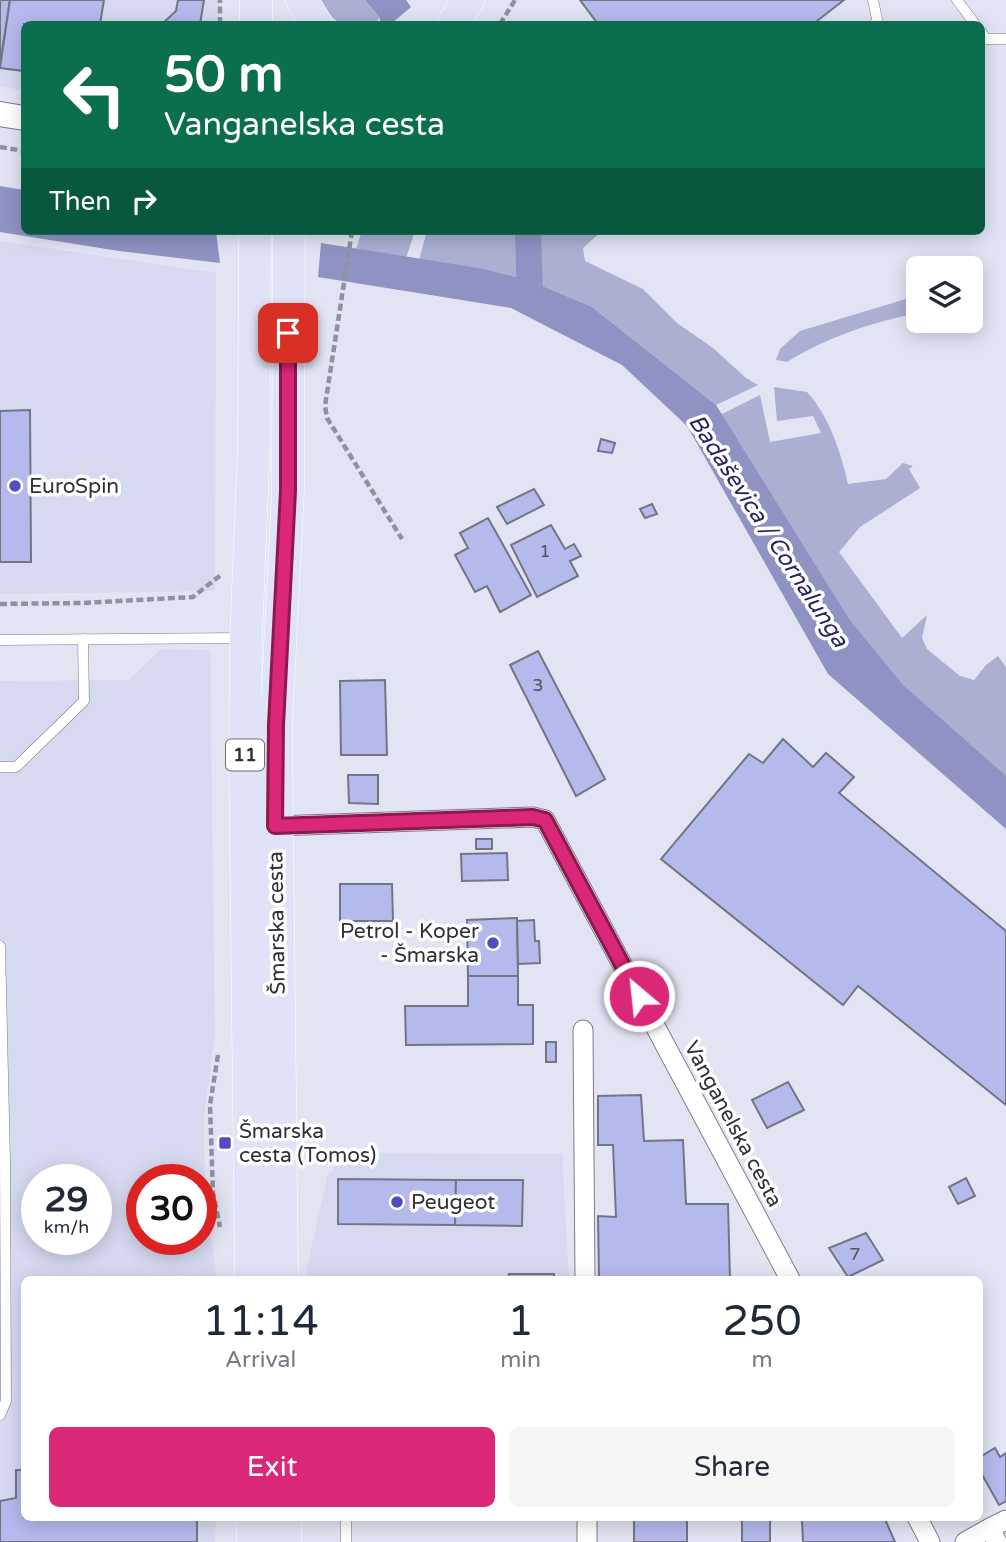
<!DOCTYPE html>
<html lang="en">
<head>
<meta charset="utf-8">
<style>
	:root { --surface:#fff; --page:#f6f6f7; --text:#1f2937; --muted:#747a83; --accent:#db2777 }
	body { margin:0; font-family:"Varela Round",sans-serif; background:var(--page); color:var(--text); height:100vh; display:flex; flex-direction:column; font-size:26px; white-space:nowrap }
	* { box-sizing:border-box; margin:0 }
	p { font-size:23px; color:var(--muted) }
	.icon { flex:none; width:38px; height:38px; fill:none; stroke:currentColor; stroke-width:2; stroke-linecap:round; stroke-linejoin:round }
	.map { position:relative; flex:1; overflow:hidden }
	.details { position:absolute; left:21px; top:1276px; width:962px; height:245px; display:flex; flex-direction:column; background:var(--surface); border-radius:10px; box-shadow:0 4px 18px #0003 }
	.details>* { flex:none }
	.banner { position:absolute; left:21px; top:21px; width:964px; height:214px; border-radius:10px; box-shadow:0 4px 18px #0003; background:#0b6e4f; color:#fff; overflow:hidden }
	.controls { position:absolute; left:906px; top:256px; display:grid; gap:14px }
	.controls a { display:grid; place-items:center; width:77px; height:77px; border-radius:10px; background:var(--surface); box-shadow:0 4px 18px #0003; font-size:35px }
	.speed { position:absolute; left:21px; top:1164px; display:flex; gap:14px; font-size:35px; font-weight:700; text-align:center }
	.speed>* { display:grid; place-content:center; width:91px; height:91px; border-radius:50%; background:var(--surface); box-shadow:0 4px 18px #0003; line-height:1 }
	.speed small { font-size:18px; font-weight:400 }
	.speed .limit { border:10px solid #d22; background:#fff; color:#111 }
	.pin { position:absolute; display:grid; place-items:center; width:60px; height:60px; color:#fff; margin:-30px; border-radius:14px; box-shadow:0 4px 10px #0006 }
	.me { position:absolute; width:77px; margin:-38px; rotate:332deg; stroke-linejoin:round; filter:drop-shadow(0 0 5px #0008) }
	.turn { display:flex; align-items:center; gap:24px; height:147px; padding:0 28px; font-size:32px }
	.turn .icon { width:91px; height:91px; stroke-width:2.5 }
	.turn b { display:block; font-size:49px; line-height:60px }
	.then { display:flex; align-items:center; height:66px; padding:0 28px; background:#0003; gap:14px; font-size:26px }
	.eta { display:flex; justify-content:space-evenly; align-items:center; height:119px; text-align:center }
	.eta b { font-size:42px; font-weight:600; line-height:49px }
	.button { display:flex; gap:14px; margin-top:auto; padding:14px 28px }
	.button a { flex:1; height:80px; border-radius:10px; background:var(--accent); color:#fff; font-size:28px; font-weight:600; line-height:80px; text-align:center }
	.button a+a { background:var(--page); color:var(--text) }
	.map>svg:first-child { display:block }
	.built { fill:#d6d9f0; fill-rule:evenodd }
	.green { fill:#abafd2 }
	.water { fill:#8f93c4 }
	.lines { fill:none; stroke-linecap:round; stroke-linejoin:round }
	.canal { stroke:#8f93c4; stroke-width:26 }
	.building { fill:#b5baed; stroke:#737583; stroke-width:2 }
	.service-casing { stroke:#7a7c8a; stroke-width:11 }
	.minor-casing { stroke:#7a7c8a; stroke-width:21 }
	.tertiary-casing { stroke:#7a7c8a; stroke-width:26 }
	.primary-casing { stroke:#fff; stroke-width:33 }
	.path { stroke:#90919d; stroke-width:4.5; stroke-dasharray:7 3.5; stroke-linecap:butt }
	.service { stroke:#fff; stroke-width:10 }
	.minor { stroke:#fff; stroke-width:19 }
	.tertiary { stroke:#fff; stroke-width:24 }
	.primary { stroke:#e0e2f7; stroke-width:32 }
	.route-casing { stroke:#8e194d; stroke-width:18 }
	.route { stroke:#db2777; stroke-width:12 }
	.poi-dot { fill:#524bc2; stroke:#fff; stroke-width:2.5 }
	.labels { text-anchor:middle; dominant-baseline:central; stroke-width:7; stroke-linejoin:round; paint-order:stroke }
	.number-label { font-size:18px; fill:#515364 }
	.shield { fill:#fff; stroke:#6e6f73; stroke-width:2 }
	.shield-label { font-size:19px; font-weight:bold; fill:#303137 }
	.poi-label { font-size:21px; fill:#303137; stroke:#fff; text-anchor:start }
	.street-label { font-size:21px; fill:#303137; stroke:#fff }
	.water-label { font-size:23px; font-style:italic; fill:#282661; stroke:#fff }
</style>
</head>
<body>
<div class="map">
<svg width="1006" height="1542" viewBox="0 0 1006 1542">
	<rect width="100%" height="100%" fill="#e2e4f4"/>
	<g class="built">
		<polygon points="0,0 221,0 217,24 24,24 24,91 0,86"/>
		<polygon points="0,241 216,273 215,591 0,594"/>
		<path d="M 161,649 L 210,650 L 215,1036 L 204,1115 L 205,1202 L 215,1260 L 216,1279 L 24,1279 L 24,1517 L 216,1517 L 215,1542 L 0,1542 L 0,681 L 129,680 ZM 37,1180 L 96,1180 L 96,1239 L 37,1239 ZM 142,1180 L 201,1180 L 201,1239 L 142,1239 Z"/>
		<polygon points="355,1153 562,1154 569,1279 307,1279 307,1267 327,1177 339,1162"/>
	</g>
	<g class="green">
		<path d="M 321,0 L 365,0 L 380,18 L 374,24 C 341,24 338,30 321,0 Z"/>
		<polygon points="362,231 415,231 406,258 356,249"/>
		<polygon points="427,231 602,231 583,248 585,261 643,289 677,323 713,348 746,378 758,385 716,405 592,307 531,281 485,269 419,260"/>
		<path d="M 919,295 L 919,313 C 874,321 826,338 787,362 L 776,360 L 780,349 L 800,331 Z"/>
		<path d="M 774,387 L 807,392 C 829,416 841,452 848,484 L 886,479 L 903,463 L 913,466 L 909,469 L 920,488 L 860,527 L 839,552 L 902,638 L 927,615 L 922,638 L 927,649 L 960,676 L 974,680 L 986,665 L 998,656 L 1006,667 L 1006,779 L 918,704 L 848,628 L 761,478 L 720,415 L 760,395 L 770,442 L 821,433 L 813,416 L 777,421 Z"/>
	</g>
	<g class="water">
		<polygon points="365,0 406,0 411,7 391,24 380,24 380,18"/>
		<polygon points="0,186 24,190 24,231 216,231 220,263 119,251 0,232"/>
		<polygon points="321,243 485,269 531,281 592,307 716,405 849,619 903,685 1006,776 1006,829 828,674 687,426 622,365 511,308 318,277"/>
	</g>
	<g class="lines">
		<polyline class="canal" points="528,231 530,299 545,308"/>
	</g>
	<g class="building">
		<polygon points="0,0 10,0 0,64"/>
		<polygon points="10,0 104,0 100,24 24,24 24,71 0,68"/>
		<polygon points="178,0 204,0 200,24 162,24 176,11"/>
		<polygon points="580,0 844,0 813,24 598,24"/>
		<polygon points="30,410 31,562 0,562 0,411"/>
		<polygon points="601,439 615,443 612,453 598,451"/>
		<polygon points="534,489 544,505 507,524 497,507"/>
		<polygon points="652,504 657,514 645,518 640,509"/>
		<polygon points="488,518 531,595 500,612 487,586 475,592 455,555 468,548 460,533"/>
		<polygon points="551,525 565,549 574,544 581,556 570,561 578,576 537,597 511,545"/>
		<polygon points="538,651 605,779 576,796 510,665"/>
		<polygon points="385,680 387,755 341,755 340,681"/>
		<polygon points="783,739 813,767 826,753 854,777 839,793 1006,931 1006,1105 858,986 843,1005 661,859 749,754 763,763"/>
		<polygon points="348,775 378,775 378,804 349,803"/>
		<rect x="476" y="839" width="16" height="10"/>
		<polygon points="507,853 508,880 462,881 461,854"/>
		<polygon points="340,884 392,884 393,921 340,921"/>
		<polygon points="517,918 518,976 468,976 467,920"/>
		<polygon points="534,920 535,941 539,941 540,963 518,964 517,921"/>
		<polygon points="468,976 518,976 518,1005 533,1005 533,1044 406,1045 405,1006 468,1006"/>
		<rect x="546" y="1042" width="10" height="20"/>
		<polygon points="788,1082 804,1110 767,1128 752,1100"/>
		<polygon points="641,1095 644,1141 683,1140 686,1204 728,1204 730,1279 599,1279 598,1216 616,1217 613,1145 598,1145 598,1096"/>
		<polygon points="966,1178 975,1196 958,1204 949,1187"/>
		<polygon points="338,1179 456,1180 455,1225 338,1224"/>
		<polygon points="456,1180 523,1180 522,1226 455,1225"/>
		<polygon points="866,1233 883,1260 848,1277 829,1248"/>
		<rect x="509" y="1274" width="45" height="5"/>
		<polygon points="995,1448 1000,1457 1006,1453 1006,1501 999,1505 980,1471 980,1457"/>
		<polygon points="16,1470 24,1470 24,1517 197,1517 197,1542 0,1542 0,1501 16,1498"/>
		<rect x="634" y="1517" width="53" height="25"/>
		<rect x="742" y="1517" width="28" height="25"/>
		<polygon points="770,1517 884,1517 895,1542 803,1542 802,1520 770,1519"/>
	</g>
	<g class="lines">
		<g class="service-casing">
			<g id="service">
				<polyline points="873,0 877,19 875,24"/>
				<polyline points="957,0 975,24"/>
				<polyline points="982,33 986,39 1006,39"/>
				<polyline points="0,640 241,638"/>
				<polyline points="0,767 16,767 84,701 83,639"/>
				<polyline points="0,946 5,1162 6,1401 0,1415"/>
				<polyline points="346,1517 346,1542"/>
			</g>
		</g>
		<g class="minor-casing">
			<g id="minor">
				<polyline points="275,826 533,817 545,820 790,1279"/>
				<polyline points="583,1030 585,1279"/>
				<polyline points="587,1517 587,1542"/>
				<polyline points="917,1517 930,1542"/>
				<polyline points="990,1528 1006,1520"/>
				<polyline points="965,1542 990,1528 997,1542"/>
			</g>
		</g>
		<g class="tertiary-casing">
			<polyline id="tertiary" points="0,114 24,118"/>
		</g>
		<g class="primary-casing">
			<g id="primary">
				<polyline points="302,0 316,24"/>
				<polyline points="256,24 256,0"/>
				<polyline points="453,24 468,0"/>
				<polyline points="251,1279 245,754 246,638 254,445 255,231"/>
				<polyline points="282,1279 276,725 288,491 289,231"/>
				<polyline points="253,1517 253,1542"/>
				<polyline points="285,1517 285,1542"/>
			</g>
		</g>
		<g class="path">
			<polyline points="220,24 220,0"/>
			<polyline points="500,24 515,0"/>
			<polyline points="0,147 24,151"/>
			<polyline points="352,231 325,406 327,418 402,539"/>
			<polyline points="0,604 82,603 193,597 222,574"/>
			<polyline points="218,1055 210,1105 213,1193 220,1227"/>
		</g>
		<use href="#service" class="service"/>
		<use href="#minor" class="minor"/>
		<use href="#tertiary" class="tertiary"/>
		<use href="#primary" class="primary"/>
	</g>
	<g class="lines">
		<g class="route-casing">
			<polyline id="route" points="288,333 288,491 276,725 275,826 533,817 545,820 639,996"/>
		</g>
		<use href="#route" class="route"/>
	</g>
	<g class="poi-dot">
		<circle cx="15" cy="486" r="7"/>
		<circle cx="493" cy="943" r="7"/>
		<rect x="218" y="1136" width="14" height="14" rx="3.5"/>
		<circle cx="397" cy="1202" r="7"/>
	</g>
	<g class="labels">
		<g class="number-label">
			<text x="545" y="551">1</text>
			<text x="538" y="685">3</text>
			<text x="855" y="1254">7</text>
		</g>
		<rect class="shield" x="226" y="739.5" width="38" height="31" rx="5"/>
		<g class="shield-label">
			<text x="245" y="755">11</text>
		</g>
		<g class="poi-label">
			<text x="29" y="486">EuroSpin</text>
			<text x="479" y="931" text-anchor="end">Petrol - Koper<tspan x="479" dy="24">- Šmarska</tspan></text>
			<text x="239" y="1131">Šmarska<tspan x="239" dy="24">cesta (Tomos)</tspan></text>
			<text x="411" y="1202">Peugeot</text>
		</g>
		<g class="street-label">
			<text transform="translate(277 923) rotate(-91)">Šmarska cesta</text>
			<text transform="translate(733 1124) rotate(62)">Vanganelska cesta</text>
		</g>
		<g class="water-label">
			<text transform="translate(768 531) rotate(57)">Badaševica / Cornalunga</text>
		</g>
	</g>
</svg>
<div class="controls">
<a><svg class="icon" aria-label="layers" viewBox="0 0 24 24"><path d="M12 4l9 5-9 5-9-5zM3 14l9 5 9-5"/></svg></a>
</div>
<div class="speed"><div>29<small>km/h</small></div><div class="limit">30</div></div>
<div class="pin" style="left:288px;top:333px;background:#d93025"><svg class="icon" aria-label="arrive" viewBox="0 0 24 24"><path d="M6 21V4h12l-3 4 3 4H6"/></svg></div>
<svg class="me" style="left:639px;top:996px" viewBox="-20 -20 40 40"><circle r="17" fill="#db2777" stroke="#fff" stroke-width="3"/><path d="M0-11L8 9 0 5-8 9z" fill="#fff"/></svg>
<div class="banner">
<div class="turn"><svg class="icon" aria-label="left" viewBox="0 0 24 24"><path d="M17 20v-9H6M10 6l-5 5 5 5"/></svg><div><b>50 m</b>Vanganelska cesta</div></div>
<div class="then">Then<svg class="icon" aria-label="right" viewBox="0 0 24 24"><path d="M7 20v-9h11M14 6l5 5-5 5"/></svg></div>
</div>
<section class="details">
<div class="eta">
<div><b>11:14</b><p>Arrival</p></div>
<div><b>1</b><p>min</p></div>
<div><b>250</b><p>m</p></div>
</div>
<div class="button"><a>Exit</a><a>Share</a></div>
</section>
</div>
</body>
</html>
